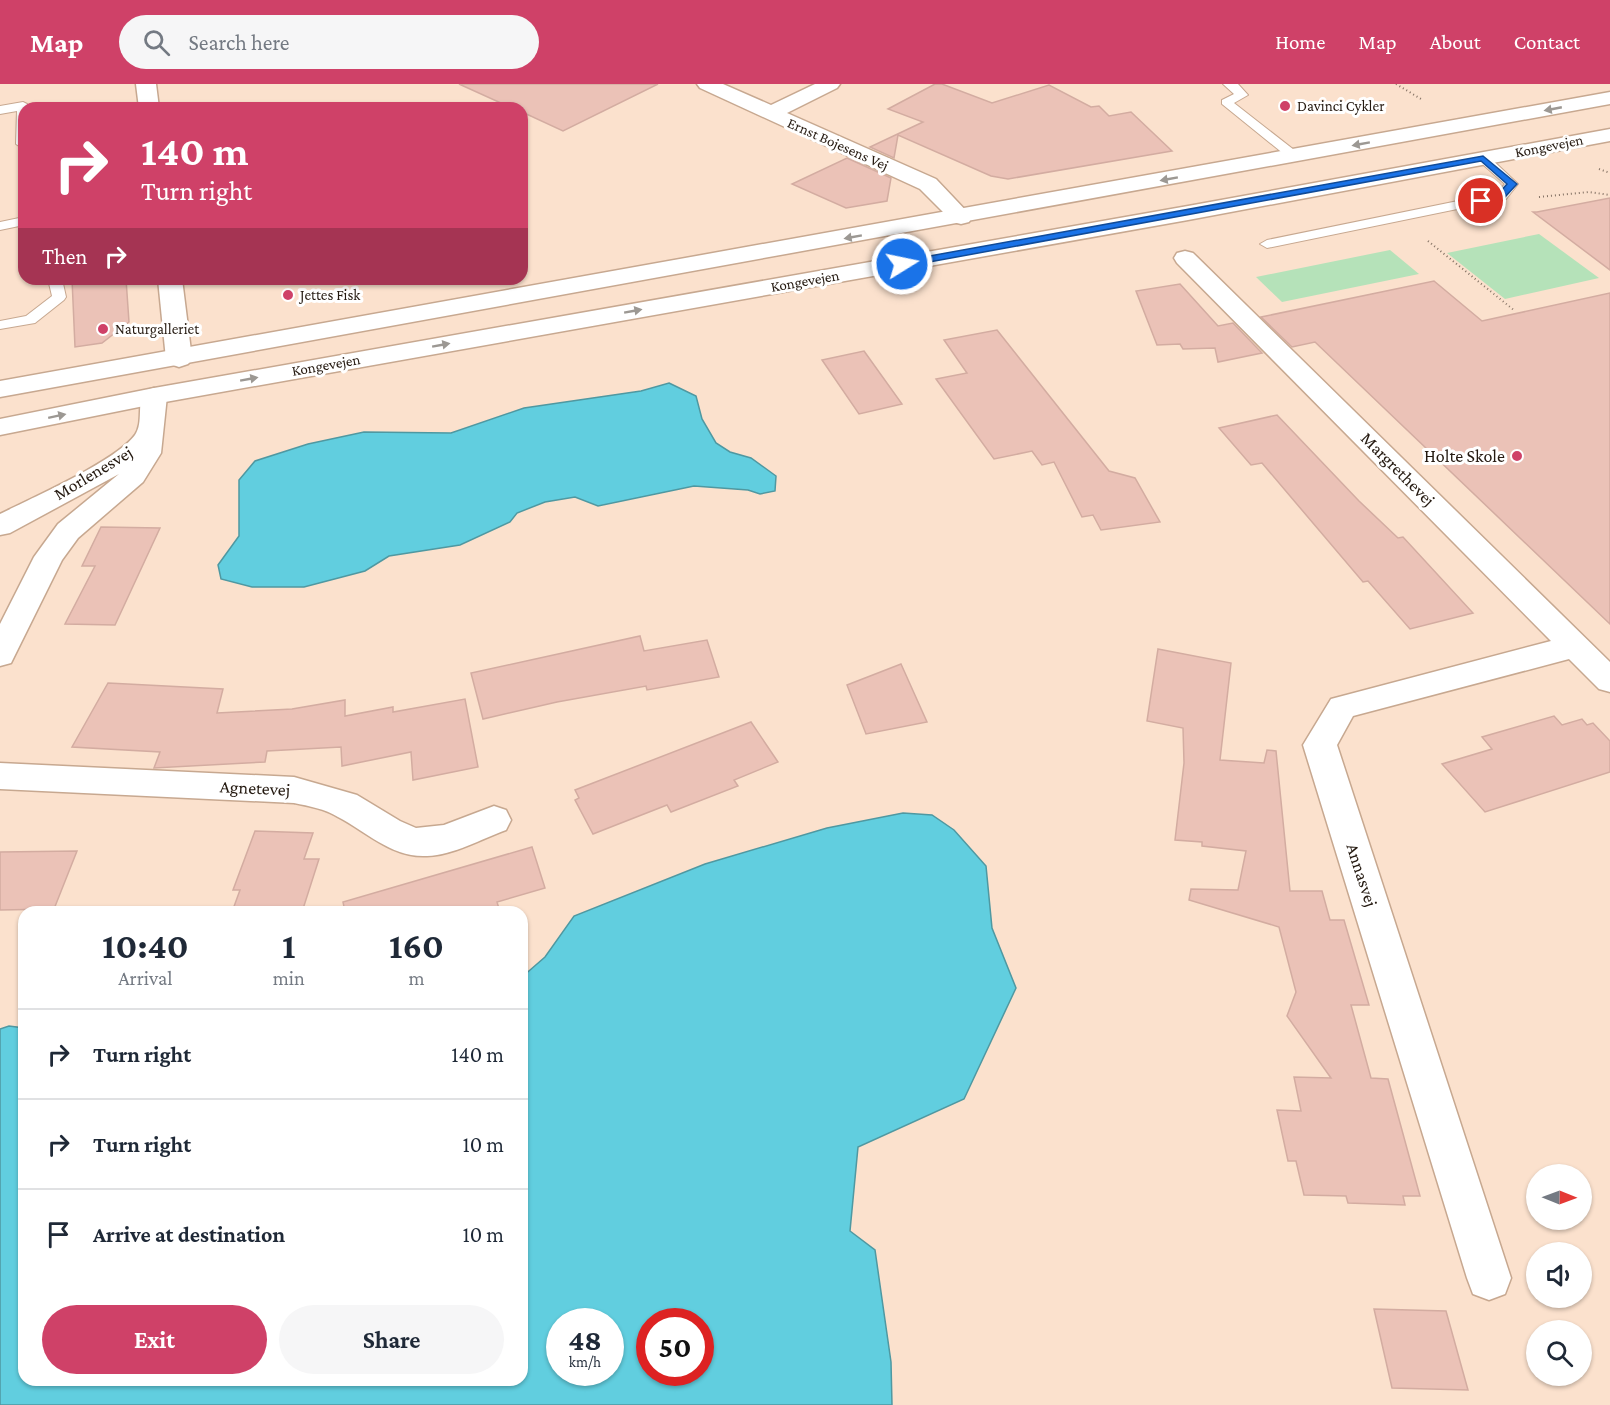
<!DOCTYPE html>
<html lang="en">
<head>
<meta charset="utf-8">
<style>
	:root { --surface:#fff; --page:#f6f6f7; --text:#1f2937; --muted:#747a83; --line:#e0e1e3; --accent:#cf4168 }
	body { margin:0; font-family:"Crimson Pro",serif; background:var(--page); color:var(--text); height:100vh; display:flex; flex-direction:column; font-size:22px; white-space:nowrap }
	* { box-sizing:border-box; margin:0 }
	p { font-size:20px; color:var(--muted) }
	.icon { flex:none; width:33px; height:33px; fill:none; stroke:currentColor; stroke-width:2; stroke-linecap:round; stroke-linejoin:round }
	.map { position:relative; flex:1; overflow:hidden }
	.details { position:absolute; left:18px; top:822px; width:510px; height:480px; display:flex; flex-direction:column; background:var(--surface); border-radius:18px; box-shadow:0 2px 4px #0004 }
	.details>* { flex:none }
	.guide { position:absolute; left:18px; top:18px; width:510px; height:183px; border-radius:18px; box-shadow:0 2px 4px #0004; background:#cf4168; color:#fff; overflow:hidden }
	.needle { width:39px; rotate:91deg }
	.tools { position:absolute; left:1526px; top:1080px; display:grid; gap:12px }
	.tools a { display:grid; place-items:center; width:66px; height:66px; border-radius:50%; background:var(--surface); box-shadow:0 2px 4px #0004; font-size:30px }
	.speed { position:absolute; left:546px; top:1224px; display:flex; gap:12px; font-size:30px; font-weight:700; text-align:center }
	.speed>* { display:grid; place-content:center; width:78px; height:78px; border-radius:50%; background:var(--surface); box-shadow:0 2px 4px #0004; line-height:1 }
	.speed small { font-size:15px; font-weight:400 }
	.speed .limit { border:9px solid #d22; background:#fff; color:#111 }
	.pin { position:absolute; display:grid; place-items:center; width:51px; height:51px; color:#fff; margin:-26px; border:3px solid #fff; border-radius:50%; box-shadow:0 2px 6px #0007 }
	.me { position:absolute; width:66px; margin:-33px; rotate:80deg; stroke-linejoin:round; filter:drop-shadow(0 0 4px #0008) }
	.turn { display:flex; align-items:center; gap:21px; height:126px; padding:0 24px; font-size:27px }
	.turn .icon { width:78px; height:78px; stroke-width:2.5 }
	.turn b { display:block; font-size:42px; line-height:51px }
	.then { display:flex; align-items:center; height:57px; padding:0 24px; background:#0003; gap:12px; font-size:22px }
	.eta { display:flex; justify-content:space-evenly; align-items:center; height:102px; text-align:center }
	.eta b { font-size:36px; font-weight:700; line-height:42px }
	.button { display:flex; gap:12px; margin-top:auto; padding:12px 24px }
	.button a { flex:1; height:69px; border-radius:36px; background:var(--accent); color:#fff; font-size:24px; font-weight:700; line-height:69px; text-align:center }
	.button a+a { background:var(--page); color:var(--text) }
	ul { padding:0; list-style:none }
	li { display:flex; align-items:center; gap:18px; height:90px; padding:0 24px; border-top:2px solid var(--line) }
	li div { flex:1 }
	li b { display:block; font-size:22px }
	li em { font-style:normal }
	header { display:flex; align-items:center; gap:36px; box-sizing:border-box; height:84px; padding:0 30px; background:var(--accent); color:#fff }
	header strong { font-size:28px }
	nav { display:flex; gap:33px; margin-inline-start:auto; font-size:21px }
	.search { width:420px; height:54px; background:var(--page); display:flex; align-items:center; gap:15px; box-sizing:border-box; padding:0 21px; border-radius:33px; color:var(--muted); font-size:22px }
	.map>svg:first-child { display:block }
	.green { fill:#b5e2b9 }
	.water { fill:#61cedf; stroke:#4f98a1; stroke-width:1.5; fill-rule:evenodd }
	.building { fill:#ebc2b7; stroke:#d3aca1; stroke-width:1.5 }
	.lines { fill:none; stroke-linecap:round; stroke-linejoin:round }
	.service-casing { stroke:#c7a890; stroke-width:2 }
	.minor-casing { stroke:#c7a890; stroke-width:3 }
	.secondary-casing { stroke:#c7a890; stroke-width:3 }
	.path { stroke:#857365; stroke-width:2; stroke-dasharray:1 3; stroke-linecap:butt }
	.service { fill:#fff; fill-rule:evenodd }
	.minor { fill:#fff; fill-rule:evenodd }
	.secondary { fill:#fff; fill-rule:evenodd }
	.oneway { fill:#9c9893 }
	.route { fill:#1a73e8; stroke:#114b97; stroke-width:1.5 }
	.poi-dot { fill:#cf4168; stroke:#fff; stroke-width:2 }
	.labels { text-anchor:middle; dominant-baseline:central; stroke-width:6; stroke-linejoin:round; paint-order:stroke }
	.far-poi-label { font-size:15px; fill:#241910; stroke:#fff; text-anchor:start }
	.far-street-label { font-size:15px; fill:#241910; stroke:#fff }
	.poi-label { font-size:18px; fill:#241910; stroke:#fff; text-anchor:end }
	.street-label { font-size:18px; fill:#241910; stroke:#fff }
</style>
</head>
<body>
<header>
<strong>Map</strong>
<div class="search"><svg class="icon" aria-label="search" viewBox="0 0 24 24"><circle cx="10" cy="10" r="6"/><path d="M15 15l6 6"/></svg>Search here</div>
<nav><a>Home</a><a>Map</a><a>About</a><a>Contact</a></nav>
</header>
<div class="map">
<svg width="1610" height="1321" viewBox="0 0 1610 1321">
	<rect width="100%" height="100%" fill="#fbe1cd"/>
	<g class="green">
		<polygon points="1539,150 1599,194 1505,215 1447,169"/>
		<polygon points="1390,166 1419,190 1282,218 1256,193"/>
	</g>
	<g class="water">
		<polygon points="669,299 696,312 702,335 716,359 730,368 751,374 776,392 775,407 760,410 748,406 694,402 598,422 575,413 545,418 517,429 510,438 460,461 389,472 365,487 304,503 252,503 221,495 218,481 239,452 239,396 255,377 308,360 364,348 451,349 524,324 641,307"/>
		<path d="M 903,729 L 932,731 L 954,746 L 986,782 L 992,844 L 1016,904 L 964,1015 L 858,1063 L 850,1147 L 875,1166 L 891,1278 L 892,1321 L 0,1321 L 0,945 L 9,942 L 24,944 L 24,1296 L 522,1296 L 522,893 L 545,873 L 574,832 L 705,780 L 827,744 ZM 560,1238 L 610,1238 L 610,1288 L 560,1288 ZM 650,1238 L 700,1238 L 700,1288 L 650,1288 Z"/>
	</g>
	<g class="building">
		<polygon points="459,0 658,0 563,47 522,28 522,24 512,24"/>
		<polygon points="935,0 942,0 992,19 1049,1 1091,23 1099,22 1109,32 1131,28 1172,67 1008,95 991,92 898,51 894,74 870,63 923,38 888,25"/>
		<polygon points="847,74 891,94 887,117 846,124 792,100"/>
		<polygon points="1610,114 1610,186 1533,128 1537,128"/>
		<polygon points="72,195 126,195 129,238 102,259 75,263"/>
		<polygon points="1434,197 1482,237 1610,209 1610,540 1315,258 1292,263 1261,233"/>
		<polygon points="1180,200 1218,242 1233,239 1262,269 1218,278 1215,264 1183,265 1180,260 1157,261 1136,207"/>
		<polygon points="997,246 1109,387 1135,394 1160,438 1101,446 1093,431 1082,433 1054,378 1042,381 1032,367 994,375 936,295 967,289 944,256"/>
		<polygon points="864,267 902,320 859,330 822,276"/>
		<polygon points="1277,331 1359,417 1398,454 1403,453 1473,529 1410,545 1368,497 1363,498 1262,379 1251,381 1219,344"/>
		<polygon points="101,443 160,444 115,541 65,540 95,482 82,482"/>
		<polygon points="640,552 644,567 707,556 719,593 647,606 646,602 557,618 483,635 471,589"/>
		<polygon points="1158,565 1231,579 1220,676 1264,679 1267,666 1276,667 1290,807 1322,807 1330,836 1344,836 1369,921 1351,921 1371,994 1388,995 1420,1112 1403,1112 1405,1121 1348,1119 1346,1112 1304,1111 1296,1077 1288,1077 1277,1026 1301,1027 1294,993 1331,994 1287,932 1296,908 1279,843 1189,816 1191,805 1238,806 1246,767 1202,762 1202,758 1175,756 1184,679 1183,644 1147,637"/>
		<polygon points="901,580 927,638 866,650 847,601"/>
		<polygon points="108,599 223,605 217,629 292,625 345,616 345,632 393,623 393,628 465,615 478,683 413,696 411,668 342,682 341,663 267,667 265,678 154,684 160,668 72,663"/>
		<polygon points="1554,632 1562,641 1582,635 1587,641 1593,639 1610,657 1610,688 1485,728 1442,680 1492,665 1482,653"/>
		<polygon points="751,638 778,678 734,696 738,702 671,728 667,721 593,750 575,716 579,714 575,706"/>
		<polygon points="255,747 313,749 304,775 319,775 302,828 232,828 240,806 233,806"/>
		<polygon points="532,763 545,804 497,818 500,828 345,828 343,818"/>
		<polygon points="77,767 54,825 0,826 0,768"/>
		<polygon points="1374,1225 1446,1227 1468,1306 1392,1304"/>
	</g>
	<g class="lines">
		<g class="service-casing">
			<g id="service">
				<polygon points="1223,0 1238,0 1248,11 1234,19 1298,69 1300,72 1298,75 1290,75 1222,20 1222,16 1234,10"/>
				<polygon points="23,18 27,20 29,24 24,24 24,63 22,64 16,60 17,27 0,30 0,22"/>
				<polygon points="1483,70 1487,71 1518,100 1506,115 1267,164 1260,160 1267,156 1497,109 1505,100 1479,77 1477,74 1479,71"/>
				<polygon points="24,133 24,141 0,146 0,138"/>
				<polygon points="48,195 62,195 66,213 64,216 35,239 0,245 0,237 26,232 52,212"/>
			</g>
		</g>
		<g class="minor-casing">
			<g id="minor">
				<polygon points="136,0 156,0 159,24 139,24"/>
				<polygon points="697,0 723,0 771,21 815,0 840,0 837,4 787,29 936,95 972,133 969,138 961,140 953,138 920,105 700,4"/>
				<polygon points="1185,167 1193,169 1610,578 1610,608 1599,605 1569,575 1353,632 1337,661 1511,1194 1505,1210 1489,1216 1473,1210 1467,1194 1303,661 1331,615 1551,557 1177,179 1174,174 1177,169"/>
				<polygon points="158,195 182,195 192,275 188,280 179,283 170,280 166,275"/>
				<path d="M 154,304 L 163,307 L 167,312 L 161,369 L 143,398 L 78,454 L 62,476 L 11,579 L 0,582 L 0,540 L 34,473 L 58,440 L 119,390 L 10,449 L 0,451 L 0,430 C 32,414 116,377 135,351 C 144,338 136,319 145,307 Z"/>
				<path d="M 0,679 L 294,693 L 357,711 L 400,737 L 416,744 L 444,741 L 494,722 L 506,726 L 511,736 L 506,746 C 481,755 454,771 427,772 C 392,774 367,748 338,733 C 325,725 309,722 294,719 L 0,705 Z"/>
			</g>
		</g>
		<g class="secondary-casing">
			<g id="secondary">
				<polygon points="1610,8 1610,20 0,313 0,297"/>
				<polygon points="1610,45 1610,57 1188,136 154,320 0,351 0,335 154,304 1188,122"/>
			</g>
		</g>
		<g class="path">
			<polyline points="1396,0 1421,15"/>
			<polyline points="1599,85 1610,89"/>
			<polyline points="1539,113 1589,108 1610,111"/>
			<polyline points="1428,157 1515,227"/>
		</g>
		<use href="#service" class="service"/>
		<use href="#minor" class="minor"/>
		<use href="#secondary" class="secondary"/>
	</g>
	<defs><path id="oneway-solid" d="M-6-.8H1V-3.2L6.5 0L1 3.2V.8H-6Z" transform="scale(1.5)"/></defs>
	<g class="oneway">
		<use href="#oneway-solid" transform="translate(1553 25) rotate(169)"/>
		<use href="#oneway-solid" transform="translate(1361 60) rotate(170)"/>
		<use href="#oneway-solid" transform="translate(1169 95) rotate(170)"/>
		<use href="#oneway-solid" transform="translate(853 153) rotate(170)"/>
		<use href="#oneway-solid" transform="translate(633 227) rotate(-10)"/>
		<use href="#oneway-solid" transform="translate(441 261) rotate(-10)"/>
		<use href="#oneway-solid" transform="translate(249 295) rotate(-10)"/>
		<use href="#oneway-solid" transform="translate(57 332) rotate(-12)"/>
	</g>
	<polygon class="route" points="1483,72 1517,100 1504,114 1481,119 1476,117 1498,110 1507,100 1481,77 902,183 897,180 902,177"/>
	<g class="poi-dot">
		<circle cx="1285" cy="22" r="6"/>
		<circle cx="288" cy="211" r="6"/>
		<circle cx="103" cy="245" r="6"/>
		<circle cx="1517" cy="372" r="6"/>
	</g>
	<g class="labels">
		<g class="far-poi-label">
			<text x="1297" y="22">Davinci Cykler</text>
			<text x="300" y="211">Jettes Fisk</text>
			<text x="115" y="245">Naturgalleriet</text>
		</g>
		<g class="far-street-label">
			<text transform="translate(838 60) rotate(24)">Ernst Bojesens Vej</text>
			<text transform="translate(1549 62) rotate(-11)">Kongevejen</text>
			<text transform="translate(805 197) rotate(-10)">Kongevejen</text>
			<text transform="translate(326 281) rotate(-10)">Kongevejen</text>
		</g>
		<g class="poi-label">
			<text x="1505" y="372">Holte Skole</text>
		</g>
		<g class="street-label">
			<text transform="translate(1398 385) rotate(45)">Margrethevej</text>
			<text transform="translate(93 389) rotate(-31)">Morlenesvej</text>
			<text transform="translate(255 704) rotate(3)">Agnetevej</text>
			<text transform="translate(1362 791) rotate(72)">Annasvej</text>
		</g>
	</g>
</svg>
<div class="tools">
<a><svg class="needle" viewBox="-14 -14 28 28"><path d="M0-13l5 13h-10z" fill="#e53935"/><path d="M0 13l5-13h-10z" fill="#747a83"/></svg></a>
<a><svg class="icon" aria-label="sound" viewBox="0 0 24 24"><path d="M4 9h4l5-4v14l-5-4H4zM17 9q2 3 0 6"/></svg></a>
<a><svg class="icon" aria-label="search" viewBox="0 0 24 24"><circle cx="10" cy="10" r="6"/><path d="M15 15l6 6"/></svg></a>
</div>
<div class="speed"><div>48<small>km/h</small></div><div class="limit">50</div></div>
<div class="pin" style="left:1481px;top:117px;background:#d93025"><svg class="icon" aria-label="arrive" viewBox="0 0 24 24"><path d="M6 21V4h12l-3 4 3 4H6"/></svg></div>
<svg class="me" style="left:902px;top:180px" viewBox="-20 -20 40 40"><circle r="17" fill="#1a73e8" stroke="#fff" stroke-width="3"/><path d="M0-11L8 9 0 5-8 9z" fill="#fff"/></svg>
<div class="guide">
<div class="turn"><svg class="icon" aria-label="right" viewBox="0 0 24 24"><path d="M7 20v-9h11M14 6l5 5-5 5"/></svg><div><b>140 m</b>Turn right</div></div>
<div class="then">Then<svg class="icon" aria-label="right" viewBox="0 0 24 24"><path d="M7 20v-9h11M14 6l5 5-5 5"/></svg></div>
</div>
<section class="details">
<div class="eta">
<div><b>10:40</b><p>Arrival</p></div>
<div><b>1</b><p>min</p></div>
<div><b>160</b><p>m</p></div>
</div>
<ul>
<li><svg class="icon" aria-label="right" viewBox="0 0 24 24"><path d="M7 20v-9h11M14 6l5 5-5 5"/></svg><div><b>Turn right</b></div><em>140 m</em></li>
<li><svg class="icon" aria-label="right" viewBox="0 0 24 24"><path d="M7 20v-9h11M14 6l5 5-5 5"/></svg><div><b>Turn right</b></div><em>10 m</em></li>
<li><svg class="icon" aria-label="arrive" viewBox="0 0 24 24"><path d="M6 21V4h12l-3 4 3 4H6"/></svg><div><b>Arrive at destination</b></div><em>10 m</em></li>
</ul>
<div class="button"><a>Exit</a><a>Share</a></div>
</section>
</div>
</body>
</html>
